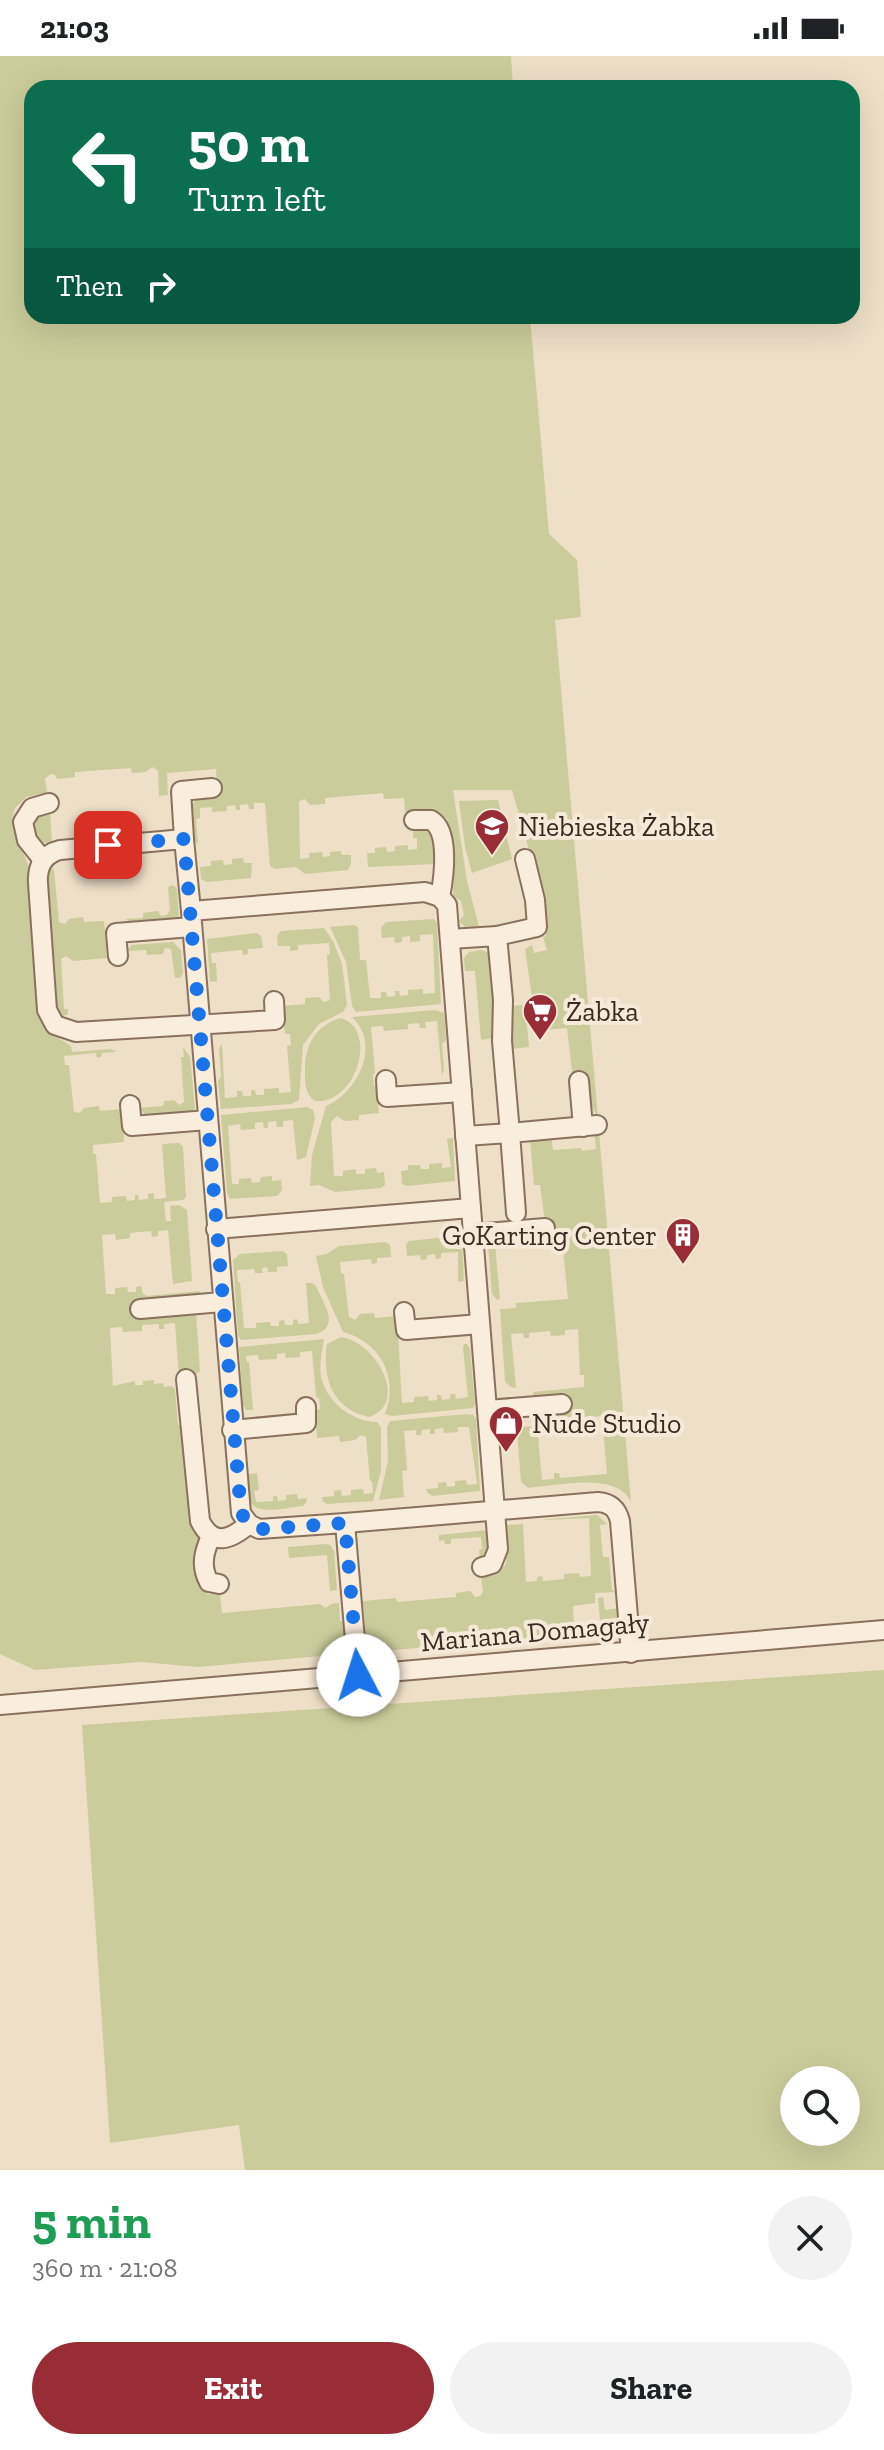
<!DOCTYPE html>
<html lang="en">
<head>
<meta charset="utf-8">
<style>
	:root { --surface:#fff; --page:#f2f2f2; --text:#202124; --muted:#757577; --accent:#982d36 }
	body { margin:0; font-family:"Zilla Slab",serif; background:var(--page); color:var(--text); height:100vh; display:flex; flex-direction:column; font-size:30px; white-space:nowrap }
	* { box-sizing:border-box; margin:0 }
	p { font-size:26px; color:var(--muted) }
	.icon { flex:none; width:44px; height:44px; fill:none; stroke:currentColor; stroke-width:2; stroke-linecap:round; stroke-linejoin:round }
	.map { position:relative; height:2114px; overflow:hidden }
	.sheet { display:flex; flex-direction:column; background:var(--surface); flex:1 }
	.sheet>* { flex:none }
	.hud { position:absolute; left:24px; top:24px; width:836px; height:244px; border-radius:24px; box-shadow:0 8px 32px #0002; background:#0b6e4f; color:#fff; overflow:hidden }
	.buttons { position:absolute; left:780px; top:2010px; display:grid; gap:16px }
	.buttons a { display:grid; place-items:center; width:80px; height:80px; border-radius:50%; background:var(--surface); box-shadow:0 8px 32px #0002; font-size:40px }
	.pin { position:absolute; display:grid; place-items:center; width:68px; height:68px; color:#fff; margin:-34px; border-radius:16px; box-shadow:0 4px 12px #0006 }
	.me { position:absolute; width:88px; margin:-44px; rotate:355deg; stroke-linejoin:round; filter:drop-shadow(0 0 6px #0008) }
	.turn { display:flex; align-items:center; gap:28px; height:168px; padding:0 32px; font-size:36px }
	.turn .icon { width:104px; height:104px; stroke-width:2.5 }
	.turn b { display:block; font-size:56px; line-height:68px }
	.then { display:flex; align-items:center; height:76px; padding:0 32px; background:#0003; gap:16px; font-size:30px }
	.round { display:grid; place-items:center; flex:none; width:84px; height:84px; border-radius:42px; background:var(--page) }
	.overview { display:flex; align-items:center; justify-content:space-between; height:136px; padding:0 32px }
	h1 { font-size:48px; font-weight:700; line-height:60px; color:#1e9e55 }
	.cta { display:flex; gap:16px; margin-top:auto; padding:16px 32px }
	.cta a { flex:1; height:92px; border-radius:48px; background:var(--accent); color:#fff; font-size:32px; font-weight:700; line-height:92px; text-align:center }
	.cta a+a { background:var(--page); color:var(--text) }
	.status { display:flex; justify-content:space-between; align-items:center; height:56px; padding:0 40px; background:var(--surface); direction:ltr }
	.status svg { height:22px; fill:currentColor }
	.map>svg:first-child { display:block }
	.green { fill:#cacc9b; fill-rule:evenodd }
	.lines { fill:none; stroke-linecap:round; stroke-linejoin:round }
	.minor-casing { stroke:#8a715d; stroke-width:22 }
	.minor { stroke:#f9eddb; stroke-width:18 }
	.route { stroke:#1a73e8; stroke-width:14; stroke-dasharray:0 25.2 }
	.labels { text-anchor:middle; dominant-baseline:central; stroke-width:8; stroke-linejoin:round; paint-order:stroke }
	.poi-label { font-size:28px; fill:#3a2b20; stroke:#f5ead7; text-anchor:start }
	.street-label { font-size:28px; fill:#3a2b20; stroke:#f5ead7 }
</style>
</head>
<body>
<div class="status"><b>21:03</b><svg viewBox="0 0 49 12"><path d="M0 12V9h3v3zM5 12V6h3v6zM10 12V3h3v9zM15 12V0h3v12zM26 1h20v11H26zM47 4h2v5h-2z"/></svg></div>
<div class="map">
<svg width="884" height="2114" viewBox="0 0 884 2114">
	<rect width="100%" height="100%" fill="#eedfc7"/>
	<g class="green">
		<path d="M 0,0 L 511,0 L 513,32 L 32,32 L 32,260 L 530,260 L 549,478 L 577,504 L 581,561 L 555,564 L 598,1062 L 591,1049 L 588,1022 L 573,1023 L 567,972 L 532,975 L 530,948 L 533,948 L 525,893 L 532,889 L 534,897 L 547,894 L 543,881 L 546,880 L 542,840 L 512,734 L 453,734 L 467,825 L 479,871 L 465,871 L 459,865 L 464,859 L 461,845 L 453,840 L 454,811 L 447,763 L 435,754 L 405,756 L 404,742 L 384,743 L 383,737 L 325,742 L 325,748 L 310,749 L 305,743 L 299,745 L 300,803 L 309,802 L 309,797 L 322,796 L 323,801 L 330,800 L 330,796 L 341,795 L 342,799 L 351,799 L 351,808 L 348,814 L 305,818 L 296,811 L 275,813 L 270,810 L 265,747 L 254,747 L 254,753 L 249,753 L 248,748 L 240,749 L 240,754 L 236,754 L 235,749 L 227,750 L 227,755 L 212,756 L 212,751 L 200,752 L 200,762 L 196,763 L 198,788 L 191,782 C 191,773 187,756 193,748 C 205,731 219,748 216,713 L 167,717 L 168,739 L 159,740 L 158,715 L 153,711 L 145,716 L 132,717 L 131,712 L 75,716 L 75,721 L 57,723 L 55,719 L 50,718 L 45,723 L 47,737 L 26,741 L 15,752 L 12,762 L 17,783 L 30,813 L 45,969 L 50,977 L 71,990 L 72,996 L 111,993 L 116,996 L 102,997 L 101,1001 L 97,1002 L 96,997 L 64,1000 L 65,1009 L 69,1009 L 74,1056 L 80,1057 L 84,1052 L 99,1050 L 100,1055 L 122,1053 L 124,1086 L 93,1089 L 93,1098 L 96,1098 L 100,1147 L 112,1146 L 112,1141 L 126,1140 L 127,1145 L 135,1144 L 135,1139 L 138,1139 L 139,1144 L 148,1143 L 148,1138 L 154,1137 L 154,1143 L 166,1142 L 162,1088 L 179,1087 L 183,1091 L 186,1141 L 183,1144 L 164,1146 L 166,1165 L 171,1165 L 170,1150 L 179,1149 L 187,1154 L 192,1225 L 173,1228 L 168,1174 L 158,1175 L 158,1180 L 152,1181 L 151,1175 L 130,1177 L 130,1182 L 116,1184 L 115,1178 L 102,1179 L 106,1238 L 115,1238 L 115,1232 L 127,1231 L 128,1236 L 136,1236 L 136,1231 L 141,1230 L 143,1238 L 147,1240 L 199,1235 L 203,1240 L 196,1257 L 200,1315 L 194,1320 L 179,1321 L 175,1267 L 164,1268 L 164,1273 L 159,1273 L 159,1268 L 142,1269 L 142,1275 L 123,1276 L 122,1271 L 110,1272 L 113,1330 L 135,1325 L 135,1329 L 143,1329 L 143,1325 L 154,1324 L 154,1328 L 163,1327 L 164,1331 L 172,1330 L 175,1333 L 178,1369 L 183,1369 L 199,1480 C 199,1496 194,1524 207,1538 L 220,1539 L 222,1557 L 320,1548 L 326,1552 L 331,1548 L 339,1547 L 340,1565 L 346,1565 L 348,1594 L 332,1599 L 198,1611 L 141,1606 L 35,1614 L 0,1598 Z"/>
		<polygon points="498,744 512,803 472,817 465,791 459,745"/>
		<polygon points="50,755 52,787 43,787 36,781 33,772 39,759"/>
		<polygon points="424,772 433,780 436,808 368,811 367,797 375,797 375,792 386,791 387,796 395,795 395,790 408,789 408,794 417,793 417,782 413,782 413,773"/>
		<polygon points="243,802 244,807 252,807 251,822 207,826 201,823 200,811 211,810 211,805 223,804 224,809 232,808 232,803"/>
		<polygon points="48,811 54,814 59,866 65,868 69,863 83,861 84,866 104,865 107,902 73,905 66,900 61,903 64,953 68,953 68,958 60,962 56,956 45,825"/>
		<path d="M 173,829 L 177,833 L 179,861 C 165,867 138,871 125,863 L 143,862 L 143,857 L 158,855 L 161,860 L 167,859 L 170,854 L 168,831 Z"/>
		<polygon points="434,863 437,867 441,948 356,956 352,950 346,906 330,871 354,869 358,871 360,904 366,904 370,942 381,942 381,936 386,936 387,941 395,940 395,935 399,935 400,940 408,939 408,934 423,933 423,938 435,937 433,878 420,879 420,885 410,886 410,880 402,881 402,886 395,887 394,881 382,882 381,872 386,866"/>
		<polygon points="324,872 333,885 342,908 347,949 343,956 319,968 303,989 299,1044 291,1048 221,1053 218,1025 221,1021 219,993 222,988 225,1042 237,1041 237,1035 242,1035 243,1040 251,1040 251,1034 255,1034 256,1039 264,1039 264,1033 279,1032 279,1037 291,1036 287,990 291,989 290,978 285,978 282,950 305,948 305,942 319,941 324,946 330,944 327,899 330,898 329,887 298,889 298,894 290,895 290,890 278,890 277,880 281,875"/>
		<polygon points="257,877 261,880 263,892 248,893 248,898 243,899 242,894 211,897 212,907 216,907 217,925 210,926 207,883"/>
		<polygon points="173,886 181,894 183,917 180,922 175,922 171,893 165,892 163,898 147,899 146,894 126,895 132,889"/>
		<polygon points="481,894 490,897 494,944 494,982 481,984 475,915 465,915 464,902 469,896"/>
		<polygon points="525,949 529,991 511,993 511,950"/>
		<path d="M 435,954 L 444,957 L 446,984 L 442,988 L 444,1014 L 442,1020 L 437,965 L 425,966 L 426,972 L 420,972 L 419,967 L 408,968 L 408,973 L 384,975 L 383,970 L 371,971 L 375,1017 L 373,1018 L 374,1030 L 376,1030 L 379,1057 L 359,1059 L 359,1064 L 344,1065 L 337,1060 L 331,1066 L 334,1120 L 343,1120 L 343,1115 L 356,1113 L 356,1118 L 365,1118 L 365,1113 L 376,1112 L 377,1117 L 384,1116 L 385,1129 L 381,1132 L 335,1136 L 319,1129 L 310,1130 L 312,1099 L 326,1050 C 357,1037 382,989 352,961 Z"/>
		<path d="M 341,962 C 379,974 356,1049 315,1045 C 305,1038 305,1028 305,1016 C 304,991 315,969 341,962 Z"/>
		<polygon points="183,991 190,1001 195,1053 187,1058 146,1059 139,1052 163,1050 164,1045 174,1044 179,1049 184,1046 181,1001 184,1001"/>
		<polygon points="307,1051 313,1054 315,1062 306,1101 297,1104 293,1064 283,1065 283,1071 277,1071 276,1065 268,1066 268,1072 264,1072 263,1066 255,1067 255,1073 241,1074 240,1068 228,1070 232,1128 239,1128 239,1123 251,1122 252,1127 260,1126 261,1121 272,1120 272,1125 281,1124 282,1134 277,1140 230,1143 227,1137 221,1059"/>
		<path d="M 594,1077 L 599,1077 L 631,1446 C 617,1415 556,1430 528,1432 L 521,1426 L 517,1375 L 522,1371 L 537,1370 L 542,1424 L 554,1423 L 554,1417 L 559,1417 L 560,1422 L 607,1418 L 603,1372 L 607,1371 L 606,1360 L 555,1363 L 555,1357 L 534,1342 L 533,1336 L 584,1331 L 584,1319 L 580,1319 L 578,1273 L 565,1274 L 565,1279 L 551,1280 L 550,1275 L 529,1277 L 529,1282 L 524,1282 L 523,1277 L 511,1278 L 516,1332 L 510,1331 L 505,1325 L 500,1253 L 516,1252 L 516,1247 L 568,1243 L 562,1184 L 549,1185 L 549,1190 L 535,1191 L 534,1186 L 513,1188 L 513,1193 L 508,1193 L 507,1189 L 495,1189 L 500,1242 L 497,1244 L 492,1238 L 488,1189 L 494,1186 L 547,1181 L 540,1129 L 534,1129 L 530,1082 L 551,1080 L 553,1094 L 581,1092 L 582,1095 L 596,1093 Z"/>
		<polygon points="453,1082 455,1125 407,1130 402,1128 401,1115 408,1114 408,1109 420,1109 421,1113 429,1113 429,1108 442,1107 442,1112 451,1111 447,1083"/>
		<polygon points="457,1180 462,1185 464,1225 458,1226 458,1196 441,1197 441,1202 436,1203 435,1198 427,1199 427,1203 421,1204 420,1199 407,1200 406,1189 409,1185"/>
		<path d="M 385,1186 L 390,1189 L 391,1201 L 377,1202 L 377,1207 L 372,1208 L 371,1203 L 340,1206 L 341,1217 L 344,1218 L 349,1261 L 355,1264 L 360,1258 L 374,1257 L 375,1262 L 397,1260 L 402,1347 L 414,1346 L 414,1341 L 428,1340 L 429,1345 L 437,1344 L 437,1339 L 441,1339 L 442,1344 L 450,1343 L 450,1338 L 455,1338 L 456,1343 L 468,1341 L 463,1292 L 464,1288 L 467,1288 L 470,1293 L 475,1348 L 473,1352 L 392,1360 L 385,1358 C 399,1322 381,1286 343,1276 L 323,1231 L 316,1200 L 327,1198 L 339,1190 Z"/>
		<path d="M 282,1195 L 287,1198 L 288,1210 L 277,1211 L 277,1216 L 268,1216 L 267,1211 L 262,1212 L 263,1217 L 255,1217 L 254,1213 L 237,1214 L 238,1226 L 240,1226 L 244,1272 L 256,1272 L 256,1267 L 270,1266 L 271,1270 L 279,1270 L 279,1265 L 284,1264 L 285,1269 L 293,1269 L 293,1264 L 297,1263 L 298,1268 L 309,1267 L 306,1227 L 312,1227 L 316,1230 C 323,1247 341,1270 316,1278 L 241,1284 L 238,1279 L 233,1204 L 240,1198 Z"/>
		<path d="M 341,1281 C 376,1286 410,1347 369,1361 C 332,1353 322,1322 327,1288 Z"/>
		<path d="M 324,1283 C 322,1296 319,1308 321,1321 C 327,1346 352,1366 377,1366 L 381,1372 L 381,1415 L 373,1445 L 327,1448 L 323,1445 L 322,1441 L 334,1440 L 334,1435 L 341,1434 L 342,1440 L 351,1439 L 351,1434 L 363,1433 L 364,1438 L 373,1437 L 372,1425 L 370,1425 L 366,1381 L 361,1379 L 355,1384 L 340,1386 L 339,1380 L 317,1382 L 315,1354 L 320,1353 L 319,1342 L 316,1341 L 312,1295 L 300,1296 L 300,1301 L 286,1302 L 285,1297 L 277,1298 L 277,1303 L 259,1304 L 258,1299 L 246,1300 L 247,1306 L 249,1306 L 253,1354 L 246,1354 L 243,1348 L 239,1291 Z"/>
		<polygon points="467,1358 473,1359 476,1363 480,1435 432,1440 427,1436 426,1433 438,1432 438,1427 446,1426 447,1431 455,1430 455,1425 466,1424 467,1429 477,1428 469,1371 458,1371 458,1376 444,1377 443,1372 435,1373 435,1378 430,1378 430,1373 422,1374 421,1379 416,1379 416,1374 404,1375 407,1414 402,1415 404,1441 379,1444 388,1405 387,1371 390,1365"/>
		<path d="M 257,1417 L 259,1434 L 254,1435 L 256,1446 L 273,1445 L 273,1440 L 277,1440 L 278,1445 L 286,1444 L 286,1439 L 297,1438 L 298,1443 L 307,1442 L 306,1447 L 303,1450 C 291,1451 257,1460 251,1446 C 248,1438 249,1426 249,1418 Z"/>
		<polygon points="597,1459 607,1468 600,1469 603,1501 609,1501 612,1534 620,1539 621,1562 600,1564 598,1542 603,1541 605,1554 619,1552 618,1540 614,1536 595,1537 595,1547 573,1550 574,1571 622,1568 621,1572 604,1577 380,1595 367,1594 363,1545 396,1542 397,1546 456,1541 456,1537 470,1535 475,1541 480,1540 483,1536 481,1521 496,1519 506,1508 506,1469 523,1468 526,1526 537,1525 537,1521 542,1520 543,1525 564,1523 564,1518 579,1517 580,1521 591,1520 589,1462 538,1464"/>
		<polygon points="488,1474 489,1493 482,1501 480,1502 479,1494 482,1493 481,1481 451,1483 451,1488 445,1488 444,1484 439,1485 439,1479"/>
		<polygon points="324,1488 330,1489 334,1495 337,1534 330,1535 327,1499 289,1502 288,1491"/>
		<path d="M 884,1614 L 884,2114 L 245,2114 L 239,2069 L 110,2087 L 82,1669 ZM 846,2024 L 846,2076 L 794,2076 L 794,2024 Z"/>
	</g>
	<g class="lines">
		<g class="minor-casing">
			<g id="minor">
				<path d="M 414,764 L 431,764 C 450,775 444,821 440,841"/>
				<polyline points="184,783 181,735 212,732"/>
				<polyline points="43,804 27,784 23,766 32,752 49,747"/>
				<path d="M 191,855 L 184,783 L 60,794 C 43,798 37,811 38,827 L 47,954 L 55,969 L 76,976 L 275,964 L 274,945"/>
				<polyline points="497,880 537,871 535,844 525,803"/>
				<polyline points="450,883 497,880 503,944 502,985 510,1077 465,1080"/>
				<polyline points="118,900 116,877 192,871"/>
				<polyline points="386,1024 387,1041 462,1036"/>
				<polyline points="579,1025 583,1071"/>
				<polyline points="130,1049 132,1070 208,1064"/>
				<polyline points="516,1157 510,1077 597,1069"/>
				<polyline points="216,1173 471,1152"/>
				<polyline points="473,1178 545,1172"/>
				<polyline points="140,1253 222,1246"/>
				<polyline points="404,1256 406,1274 480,1268"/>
				<path d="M 186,1323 L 200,1465 C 213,1491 230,1484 249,1468"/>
				<polyline points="487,1354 562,1348"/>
				<polyline points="232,1374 306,1367 306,1351"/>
				<path d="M 345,1467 L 598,1446 C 611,1447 617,1453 620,1465 L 631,1597"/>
				<path d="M 211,1480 C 204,1496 200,1510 209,1526 L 219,1528"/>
				<polyline points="358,1619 345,1467 259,1473 249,1468 241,1457 191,855 425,836 440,841 447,849 498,1493 492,1508 482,1511"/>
				<polyline points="0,1649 884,1574"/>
			</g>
		</g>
		<use href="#minor" class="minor"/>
	</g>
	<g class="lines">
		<polyline class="route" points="108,789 184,783 241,1457 249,1468 263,1473 345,1467 358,1619"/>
	</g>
	<defs>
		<g id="school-pin" transform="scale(1.8)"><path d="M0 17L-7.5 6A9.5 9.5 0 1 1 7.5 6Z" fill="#982d36" stroke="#f5ead7"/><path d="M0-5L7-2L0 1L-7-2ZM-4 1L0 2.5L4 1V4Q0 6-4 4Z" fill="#fff"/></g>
		<g id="supermarket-pin" transform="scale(1.8)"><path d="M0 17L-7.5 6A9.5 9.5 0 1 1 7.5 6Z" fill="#982d36" stroke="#f5ead7"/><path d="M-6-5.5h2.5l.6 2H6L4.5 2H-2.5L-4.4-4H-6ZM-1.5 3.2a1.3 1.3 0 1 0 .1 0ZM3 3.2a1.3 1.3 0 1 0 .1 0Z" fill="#fff"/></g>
		<g id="building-pin" transform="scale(1.8)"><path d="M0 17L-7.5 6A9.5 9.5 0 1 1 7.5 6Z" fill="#982d36" stroke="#f5ead7"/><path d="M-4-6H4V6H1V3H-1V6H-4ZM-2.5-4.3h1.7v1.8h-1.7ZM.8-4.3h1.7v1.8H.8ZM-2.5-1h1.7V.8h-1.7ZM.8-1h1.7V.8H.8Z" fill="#fff"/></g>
		<g id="shop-pin" transform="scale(1.8)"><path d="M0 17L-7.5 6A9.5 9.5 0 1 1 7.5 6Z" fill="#982d36" stroke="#f5ead7"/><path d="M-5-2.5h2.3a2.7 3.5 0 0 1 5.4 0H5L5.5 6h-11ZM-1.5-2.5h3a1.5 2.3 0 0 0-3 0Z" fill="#fff"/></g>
	</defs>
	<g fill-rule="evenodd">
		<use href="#school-pin" x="492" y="770"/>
		<use href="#supermarket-pin" x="540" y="955"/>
		<use href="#building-pin" x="683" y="1179"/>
		<use href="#shop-pin" x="506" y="1367"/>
	</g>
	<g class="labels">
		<g class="poi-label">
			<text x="518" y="770">Niebieska Żabka</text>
			<text x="566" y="955">Żabka</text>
			<text x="657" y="1179" text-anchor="end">GoKarting Center</text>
			<text x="532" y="1367">Nude Studio</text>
		</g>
		<g class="street-label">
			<text transform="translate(535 1576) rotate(-5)">Mariana Domagały</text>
		</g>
	</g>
</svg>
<div class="buttons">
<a><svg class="icon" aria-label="search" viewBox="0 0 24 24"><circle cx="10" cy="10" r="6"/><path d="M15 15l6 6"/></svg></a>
</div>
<div class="pin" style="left:108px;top:789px;background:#d93025"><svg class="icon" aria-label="arrive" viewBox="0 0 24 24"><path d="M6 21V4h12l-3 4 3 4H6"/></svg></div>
<svg class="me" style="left:358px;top:1619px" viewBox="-20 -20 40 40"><circle r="19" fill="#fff"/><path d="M0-13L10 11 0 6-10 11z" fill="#1a73e8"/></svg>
<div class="hud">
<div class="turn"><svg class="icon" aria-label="left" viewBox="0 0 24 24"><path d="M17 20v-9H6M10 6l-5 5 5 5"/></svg><div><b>50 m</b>Turn left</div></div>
<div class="then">Then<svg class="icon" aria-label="right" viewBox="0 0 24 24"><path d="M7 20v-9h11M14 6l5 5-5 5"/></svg></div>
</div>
</div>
<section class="sheet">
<div class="overview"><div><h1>5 min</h1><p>360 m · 21:08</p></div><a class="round"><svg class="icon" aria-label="close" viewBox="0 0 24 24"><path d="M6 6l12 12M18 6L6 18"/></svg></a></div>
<div class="cta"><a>Exit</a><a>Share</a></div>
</section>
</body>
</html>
